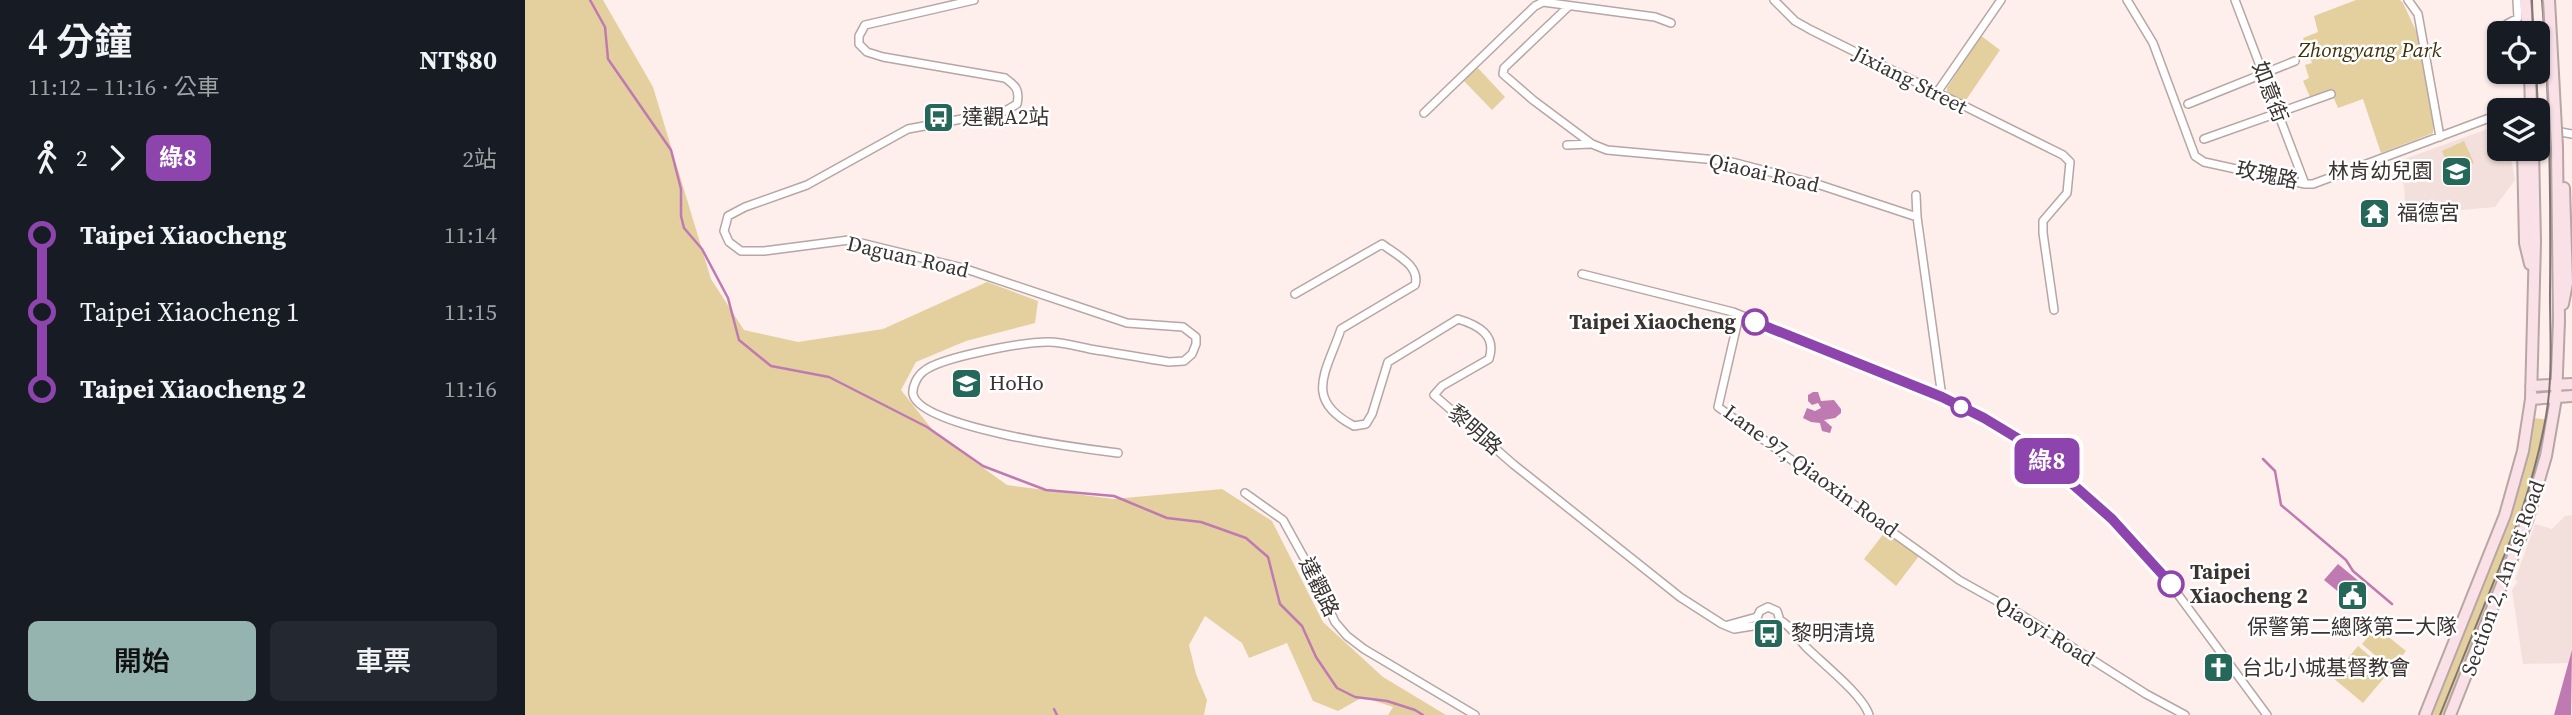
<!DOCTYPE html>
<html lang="zh-TW">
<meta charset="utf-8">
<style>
:root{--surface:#171b24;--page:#242831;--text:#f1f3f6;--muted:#9ea1a6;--accent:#95b4af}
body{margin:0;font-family:"Source Serif 4","Noto Sans TC",serif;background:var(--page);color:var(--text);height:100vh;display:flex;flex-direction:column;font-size:26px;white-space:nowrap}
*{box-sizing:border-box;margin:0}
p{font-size:23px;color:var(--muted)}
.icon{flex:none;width:38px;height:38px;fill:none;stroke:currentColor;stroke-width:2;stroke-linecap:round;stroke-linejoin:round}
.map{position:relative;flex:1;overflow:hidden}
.panel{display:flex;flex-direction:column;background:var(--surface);width:525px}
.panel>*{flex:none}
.badge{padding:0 14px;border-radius:10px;font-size:24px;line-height:46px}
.tools{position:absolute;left:1962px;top:21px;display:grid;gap:14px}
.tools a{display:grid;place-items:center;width:63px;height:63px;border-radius:10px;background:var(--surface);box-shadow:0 2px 5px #0004;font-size:35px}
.map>.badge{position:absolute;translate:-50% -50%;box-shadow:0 0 0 4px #fff}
.legs{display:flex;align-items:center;gap:10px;height:77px;padding:0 28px;font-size:23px}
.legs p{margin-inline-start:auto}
.overview{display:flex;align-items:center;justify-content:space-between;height:119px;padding:0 28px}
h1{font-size:38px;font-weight:600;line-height:52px}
.cta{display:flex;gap:14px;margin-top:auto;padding:14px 28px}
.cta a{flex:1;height:80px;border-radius:10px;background:var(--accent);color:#111;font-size:28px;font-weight:600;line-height:80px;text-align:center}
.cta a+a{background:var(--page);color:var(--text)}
ul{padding:0 28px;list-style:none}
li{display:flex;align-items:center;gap:24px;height:77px;font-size:26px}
li i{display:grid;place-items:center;width:10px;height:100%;margin:0 9px;background:currentColor}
li i::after{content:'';width:18px;height:18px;margin:-9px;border:5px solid;border-radius:50%;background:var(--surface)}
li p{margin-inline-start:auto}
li:first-child i{background:linear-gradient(#0000 50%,currentColor 0)}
li:last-child i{background:linear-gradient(currentColor 50%,#0000 0)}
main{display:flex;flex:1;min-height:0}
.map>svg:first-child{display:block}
.built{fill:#f3dfdb}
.green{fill:#e4d09e}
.water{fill:#bf7ab2}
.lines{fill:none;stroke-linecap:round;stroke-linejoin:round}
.stream{stroke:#bf7ab2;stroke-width:2.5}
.street-casing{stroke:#b7a6a3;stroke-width:10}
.secondary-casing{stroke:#b7a6a3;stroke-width:14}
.street{stroke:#fff;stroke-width:7}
.secondary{stroke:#f9e1e7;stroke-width:10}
.tram{stroke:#7f7573;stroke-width:2}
.secondary-bridge-casing{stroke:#b7a6a3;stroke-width:14;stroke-linecap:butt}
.secondary-bridge{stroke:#f9e1e7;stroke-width:10}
.line-1-casing{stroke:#fff;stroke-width:16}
.line-1{stroke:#8e44ad;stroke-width:10}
.stop-1-dot{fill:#fff;stroke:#8e44ad;stroke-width:3.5}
.labels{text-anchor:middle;stroke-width:5;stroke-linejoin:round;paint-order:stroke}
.park-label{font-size:21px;font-style:italic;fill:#3e3009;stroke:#fff}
.street-label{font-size:21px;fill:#3a3332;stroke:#fff}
.poi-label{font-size:21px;fill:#3a3332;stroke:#fff;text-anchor:start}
.stop-label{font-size:21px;font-weight:bold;fill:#3a3332;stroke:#fff;text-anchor:end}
</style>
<main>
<section class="panel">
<div class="overview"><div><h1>4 分鐘</h1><p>11:12 – 11:16 · 公車</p></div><b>NT$80</b></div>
<div class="legs"><svg class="icon" aria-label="walk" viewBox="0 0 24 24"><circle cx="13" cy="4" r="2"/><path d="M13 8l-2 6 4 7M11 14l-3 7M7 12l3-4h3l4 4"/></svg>2<svg class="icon" aria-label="forward" viewBox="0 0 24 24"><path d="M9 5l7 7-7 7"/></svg><b class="badge" style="background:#8e44ad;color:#fff">綠8</b><p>2站</p></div>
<ul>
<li><i style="color:#8e44ad"></i><b>Taipei Xiaocheng</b><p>11:14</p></li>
<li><i style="color:#8e44ad"></i><span>Taipei Xiaocheng 1</span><p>11:15</p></li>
<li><i style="color:#8e44ad"></i><b>Taipei Xiaocheng 2</b><p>11:16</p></li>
</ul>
<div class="cta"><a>開始</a><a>車票</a></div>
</section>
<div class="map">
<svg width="2047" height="715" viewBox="0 0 2047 715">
<rect width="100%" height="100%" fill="#feefec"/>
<path class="built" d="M1974,125V149H1984L1990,180L1970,207L1881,215L1879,187L1871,162Z
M2047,515V652L2044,663L1998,664L1987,590L1993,581L1990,580L2010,524L2027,529L2040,516Z"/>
<path class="green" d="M0,0H78L128,87L186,279L219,330L273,342L358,329L462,282L513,301L510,323L441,341L391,362L376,390L410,433L482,485L589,499L697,489L747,521L798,622L858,677L921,715H863L868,707L838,697L813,711L788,701L762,643L724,658L717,643L680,616L664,645L671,674L682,700L679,715H0Z
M1831,0H1875L1878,3L1892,33L1908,123V133L1856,153L1838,99L1813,108L1805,89L1785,97L1778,81L1784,78L1780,65L1787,63L1778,38L1793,32L1789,16Z
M1455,35L1475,50L1439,103L1422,92V88Z
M952,67L980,97L967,110L938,80Z
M1939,141L1949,163L1926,173L1917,151Z
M2009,418L2024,420C2003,523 1959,618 1920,715H1905L2002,451Z
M1360,532L1394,556L1371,586L1339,559Z
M1851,627L1881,651L1866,669L1837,644Z
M1833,646L1864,672L1838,703L1807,677Z"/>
<path class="water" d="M1288,392H1293L1296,401L1309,400L1316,409V413L1310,418L1299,420L1307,427L1305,433L1297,431L1295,423L1286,422L1278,418L1282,408L1290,411L1296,408L1293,403L1287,405L1283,401V395Z
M1813,564L1841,587L1827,603L1799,580Z
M2047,650L2046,715H2029Z"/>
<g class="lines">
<path class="stream" d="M65,0L80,27L83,59L146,150L156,189V216L159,228L177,249L203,298L214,340L246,366L304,377L402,427L458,466L521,490L589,496L642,518L676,522L721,538L743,557L755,604L777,626L791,657L812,688L830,697L862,701L890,710L898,715
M1738,459L1750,471L1756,505L1821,560L1828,571L1867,604
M529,709L532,715"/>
<defs>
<path id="street" d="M449,0L340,25L334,36V44L342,52L358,57L480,78C491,86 495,90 492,104L480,111L383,129L282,185L220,207L203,216L199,231L204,242L216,251H239L324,240L438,268L602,323L658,327L671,337V344L667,354L659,361L644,362C618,358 591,353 565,349C551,346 537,342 523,342C499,342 416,357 399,371C392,376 387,387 388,394C394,428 560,449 593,453
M1249,0L1270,21L1286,30L1538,155L1545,162L1542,193L1518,221V233L1529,310
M1602,0L1628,43L1670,156L1679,162L1780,184H1788L1967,117H1974
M1710,0L1780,184
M1883,0L1893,14L1915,137
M1044,6L979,68L978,74L1008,100L1067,144L1082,150L1203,161L1295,185L1392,217
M1982,24L1993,18L1992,0
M1411,94L1476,0
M1663,104L1770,61
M899,113L1010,6L1018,2L1130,17L1146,23
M2012,122L2036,132L2047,134
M1679,139L1806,94
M1042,145L1066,144
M1391,195L1392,217L1417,397
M1057,274L1208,312L1417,397L1459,418L1501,444L1586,519L1621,555L1646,585L1742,715
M770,294L857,244C870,254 896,266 890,285L816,329C801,373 778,399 829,426L841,424L847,414L863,362L933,319C953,325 972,335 964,359L917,386L909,395L988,464L1155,597L1197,624L1209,629L1234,625L1244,630L1254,623V617L1252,611L1243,607L1235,611L1232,617L1234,625
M1214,316L1193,407L1434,580L1495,614L1621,694L1660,715
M720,493L758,520L789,576L810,622L822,636L839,649L950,715
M1255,620C1267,627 1272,637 1281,647C1297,663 1338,695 1344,715
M1203,625L1232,617"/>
<path id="secondary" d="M2000,0L2003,33
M2005,72L2006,110
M1998,149L2000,243L2005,264
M2038,304L2042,283L2039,188
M2006,386L2047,384
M2006,399L2047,396
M1900,715L1980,515L1998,451L2006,399L2010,242L2008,149
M1925,715L2002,521L2021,456L2031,398L2034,321L2032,147"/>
</defs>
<use href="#street" class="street-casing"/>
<use href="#secondary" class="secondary-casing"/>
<use href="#street" class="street"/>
<use href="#secondary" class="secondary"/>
<path class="tram" d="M2007,0L2008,33
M2011,72L2013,107
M1915,715L1994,519C2005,486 2015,451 2021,416C2028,377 2025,334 2025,294C2026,196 2025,98 2017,0"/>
<defs>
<path id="secondary-bridge" d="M2024,0L2032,147"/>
</defs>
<use href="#secondary-bridge" class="secondary-bridge-casing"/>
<use href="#secondary-bridge" class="secondary-bridge"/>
</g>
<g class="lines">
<defs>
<path id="line-1" d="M1230,322L1417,397L1459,418L1502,444L1587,519L1646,584"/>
</defs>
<use href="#line-1" class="line-1-casing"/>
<use href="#line-1" class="line-1"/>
</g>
<defs>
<symbol id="bus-square" viewBox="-11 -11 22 22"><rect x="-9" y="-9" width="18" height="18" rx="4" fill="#256859" stroke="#fff"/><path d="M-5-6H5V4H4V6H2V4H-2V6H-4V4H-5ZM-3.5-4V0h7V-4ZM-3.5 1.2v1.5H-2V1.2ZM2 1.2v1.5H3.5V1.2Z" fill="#fff"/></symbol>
<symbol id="school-square" viewBox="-11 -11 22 22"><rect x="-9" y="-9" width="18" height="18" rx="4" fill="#256859" stroke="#fff"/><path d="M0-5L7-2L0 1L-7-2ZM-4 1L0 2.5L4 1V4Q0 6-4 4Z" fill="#fff"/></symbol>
<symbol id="temple-square" viewBox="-11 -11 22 22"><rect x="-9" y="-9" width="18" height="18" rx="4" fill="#256859" stroke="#fff"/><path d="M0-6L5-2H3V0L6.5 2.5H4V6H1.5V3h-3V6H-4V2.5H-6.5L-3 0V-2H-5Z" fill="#fff"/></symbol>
<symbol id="civic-square" viewBox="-11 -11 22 22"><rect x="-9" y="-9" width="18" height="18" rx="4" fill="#256859" stroke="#fff"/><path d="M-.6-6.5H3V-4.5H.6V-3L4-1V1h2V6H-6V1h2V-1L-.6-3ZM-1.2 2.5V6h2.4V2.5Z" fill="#fff"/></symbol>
<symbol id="church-square" viewBox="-11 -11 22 22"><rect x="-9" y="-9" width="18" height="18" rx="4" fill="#256859" stroke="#fff"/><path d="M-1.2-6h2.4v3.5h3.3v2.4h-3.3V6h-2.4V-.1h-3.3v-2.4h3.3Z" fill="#fff"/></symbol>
</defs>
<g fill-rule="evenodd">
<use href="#bus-square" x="396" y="100" width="35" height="35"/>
<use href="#school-square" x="1914" y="154" width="35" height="35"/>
<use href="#temple-square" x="1832" y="196" width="35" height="35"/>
<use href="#school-square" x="424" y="366" width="35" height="35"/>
<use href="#civic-square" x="1810" y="578" width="35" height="35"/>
<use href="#bus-square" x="1226" y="616" width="35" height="35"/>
<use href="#church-square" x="1676" y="650" width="35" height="35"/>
</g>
<g class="stop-1-dot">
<circle cx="1230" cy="322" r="12"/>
<circle cx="1436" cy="407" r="9"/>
<circle cx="1646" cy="584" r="12"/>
</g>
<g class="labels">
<g class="park-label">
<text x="1845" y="57">Zhongyang Park</text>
</g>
<g class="street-label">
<text transform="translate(1385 80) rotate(27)" y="7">Jixiang Street</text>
<text transform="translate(1745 92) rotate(69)" y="7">如意街</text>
<text transform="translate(1239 173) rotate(13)" y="7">Qiaoai Road</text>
<text transform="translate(1742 175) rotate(12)" y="7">玫瑰路</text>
<text transform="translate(383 257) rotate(13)" y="7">Daguan Road</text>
<text transform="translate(950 430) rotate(41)" y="7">黎明路</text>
<text transform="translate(1286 471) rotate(36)" y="7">Lane 97, Qiaoxin Road</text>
<text transform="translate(1978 578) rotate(-70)" y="7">Section 2, An 1st Road</text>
<text transform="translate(794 587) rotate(64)" y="7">達觀路</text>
<text transform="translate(1520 631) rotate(32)" y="7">Qiaoyi Road</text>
</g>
<g class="poi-label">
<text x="437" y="124">達觀A2站</text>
<text x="1908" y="178" text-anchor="end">林肯幼兒園</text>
<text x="1872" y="220">福德宮</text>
<text x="464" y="390">HoHo</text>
<text x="1827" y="634" text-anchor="middle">保警第二總隊第二大隊</text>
<text x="1266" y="640">黎明清境</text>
<text x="1717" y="675">台北小城基督教會</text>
</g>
<g class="stop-label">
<text x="1211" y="329">Taipei Xiaocheng</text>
<text x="1665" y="579" text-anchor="start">Taipei<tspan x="1665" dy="24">Xiaocheng 2</tspan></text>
</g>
</g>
</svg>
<div class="tools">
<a><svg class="icon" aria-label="locate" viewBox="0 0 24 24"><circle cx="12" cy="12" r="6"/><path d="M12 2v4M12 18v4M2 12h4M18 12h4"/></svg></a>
<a><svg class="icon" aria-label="layers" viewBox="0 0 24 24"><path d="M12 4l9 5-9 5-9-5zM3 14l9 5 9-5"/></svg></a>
</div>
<b class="badge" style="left:1522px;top:461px;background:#8e44ad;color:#fff">綠8</b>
</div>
</main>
